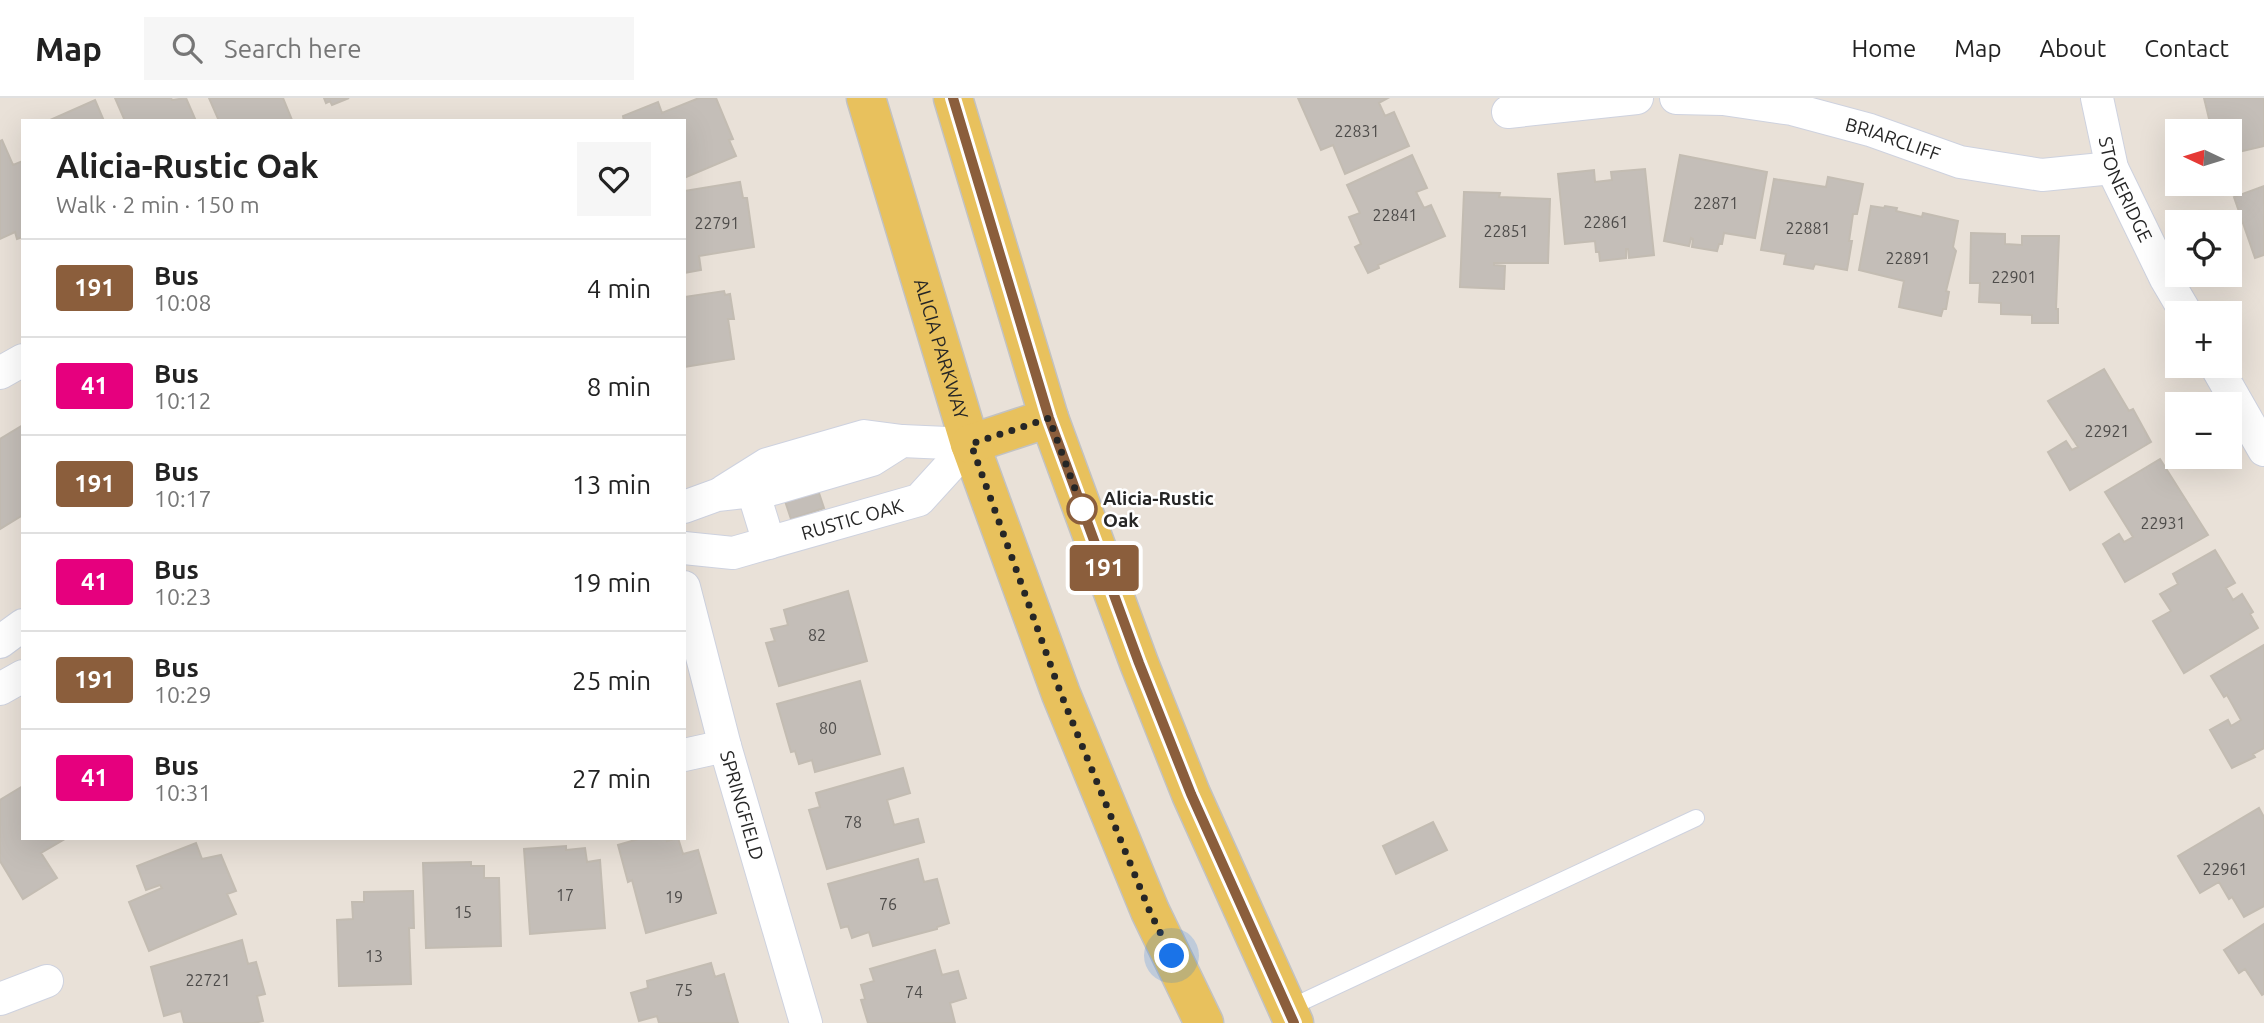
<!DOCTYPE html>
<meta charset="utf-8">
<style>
:root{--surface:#fff;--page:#f6f6f6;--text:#222;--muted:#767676;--line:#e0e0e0}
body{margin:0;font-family:Ubuntu,sans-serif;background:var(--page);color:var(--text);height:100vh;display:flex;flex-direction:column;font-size:26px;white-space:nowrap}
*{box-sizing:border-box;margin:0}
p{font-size:23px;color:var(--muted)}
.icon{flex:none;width:38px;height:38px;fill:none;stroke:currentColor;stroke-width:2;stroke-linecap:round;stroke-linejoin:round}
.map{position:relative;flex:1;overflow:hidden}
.details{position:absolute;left:21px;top:21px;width:665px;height:721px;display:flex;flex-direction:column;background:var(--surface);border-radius:0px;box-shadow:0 7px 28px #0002}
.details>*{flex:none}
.badge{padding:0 14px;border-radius:5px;font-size:24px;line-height:46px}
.needle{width:46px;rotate:274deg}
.tools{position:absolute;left:2165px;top:21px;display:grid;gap:14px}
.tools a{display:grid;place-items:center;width:77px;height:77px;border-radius:0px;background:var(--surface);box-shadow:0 7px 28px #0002;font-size:35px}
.you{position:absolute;width:35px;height:35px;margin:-18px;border:5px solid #fff;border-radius:50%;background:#1a73e8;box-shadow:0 0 0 10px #1a73e833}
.map>.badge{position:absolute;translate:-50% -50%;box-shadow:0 0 0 4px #fff}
.round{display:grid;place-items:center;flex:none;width:74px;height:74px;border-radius:0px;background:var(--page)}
.summary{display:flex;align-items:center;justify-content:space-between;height:119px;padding:0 35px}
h1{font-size:33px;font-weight:600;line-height:52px}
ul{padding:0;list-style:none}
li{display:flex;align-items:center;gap:21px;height:98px;padding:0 35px;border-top:2px solid var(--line)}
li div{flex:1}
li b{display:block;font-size:26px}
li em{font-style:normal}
li .badge{min-width:77px;font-weight:700;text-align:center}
header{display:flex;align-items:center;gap:42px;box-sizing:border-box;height:98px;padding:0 35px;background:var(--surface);border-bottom:2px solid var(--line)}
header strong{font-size:33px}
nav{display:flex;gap:38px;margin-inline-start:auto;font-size:24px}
.search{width:490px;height:63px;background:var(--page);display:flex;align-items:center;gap:18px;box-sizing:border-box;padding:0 24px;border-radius:0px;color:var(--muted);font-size:26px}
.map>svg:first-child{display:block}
.building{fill:#c4beb8;stroke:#c3bcb2;stroke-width:2}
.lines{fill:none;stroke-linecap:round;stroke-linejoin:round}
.service-casing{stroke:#ced2df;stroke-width:18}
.minor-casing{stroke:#ced2df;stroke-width:34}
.primary-casing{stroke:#c2c2c2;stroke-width:41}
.service{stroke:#fff;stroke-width:16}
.minor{stroke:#fff;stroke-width:32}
.primary{stroke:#e8c15d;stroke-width:38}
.line-casing{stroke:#fff;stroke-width:16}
.line{stroke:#8b5e3c;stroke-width:10}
.walk{stroke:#262626;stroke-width:7;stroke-dasharray:0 12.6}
.stop-dot{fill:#fff;stroke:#8b5e3c;stroke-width:3.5}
.labels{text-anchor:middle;stroke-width:5;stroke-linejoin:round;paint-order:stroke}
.number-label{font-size:16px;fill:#4e4c4a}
.street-label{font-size:19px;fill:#262626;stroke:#fff}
.stop-label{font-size:19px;font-weight:bold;fill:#262626;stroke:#fff;text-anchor:start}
</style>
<header>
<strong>Map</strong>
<div class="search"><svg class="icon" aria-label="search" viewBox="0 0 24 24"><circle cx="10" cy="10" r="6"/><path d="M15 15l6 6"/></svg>Search here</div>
<nav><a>Home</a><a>Map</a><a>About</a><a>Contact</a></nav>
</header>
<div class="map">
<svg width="2264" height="925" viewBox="0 0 2264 925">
<rect width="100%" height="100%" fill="#e9e1d8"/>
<path class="building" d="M115,0H171L172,2L186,0L196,23H125Z
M209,0H283L292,22L219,23Z
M324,0H349L332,7L330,3L326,5Z
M699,0H716L733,41L729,42L736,58L684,80V23H624L623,18L658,4L662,15Z
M1298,0H1388L1379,5L1385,18L1394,14L1409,48L1345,76L1333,47L1321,52Z
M2204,0H2264V48L2230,56V33H2212Z
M95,2L104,23H48Z
M2,42L13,67L23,63V139L17,141L15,134L0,141V43Z
M1412,57L1427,90L1416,94L1424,110L1431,107L1445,138L1378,167L1379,170L1368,175L1355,149L1361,146L1349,119L1360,115L1347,87Z
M1680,57L1767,74L1755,140L1724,135L1722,146H1719L1717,153L1692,149L1693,141L1691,140L1689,148L1664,143Z
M1645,71L1654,157L1629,160L1628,151H1626V160L1600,163L1599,154H1596L1595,143L1565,146L1558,76L1594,72L1595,84L1612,82L1611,74Z
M1828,79L1863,86L1857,116H1853L1849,143H1852L1847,172L1815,166L1813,171L1784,166L1786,156L1761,152L1774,81L1826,89Z
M740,84L743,100H747L754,149L699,158L701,172L684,175V93Z
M2264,88V157L2255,160L2234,99Z
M1464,94L1500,95L1499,99L1550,101L1548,165H1494V167L1505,168L1504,191L1460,189Z
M1871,108L1884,110L1885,108L1897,110L1896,113L1922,119L1923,115L1958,123L1953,149L1956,153L1946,193L1949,194L1946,211H1943L1941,218L1899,209L1904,183L1859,172Z
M1971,135L2005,136V146L2022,147V138H2059L2056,211H2058V225H2032V217L2001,216V205L1979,204L1980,185H1970Z
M724,193L725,197L730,196L734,221H728L734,261L684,269V199Z
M2104,271L2129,313L2133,311L2151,344L2070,392L2048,354L2066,343L2072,352L2078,349L2048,303Z
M23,327V417L0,431V341Z
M2160,361L2208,437L2125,484L2103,446L2119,436L2124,444L2133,439L2105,394Z
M818,392L824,410L791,421L785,403Z
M2215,452L2235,485L2226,490L2233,502L2242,496L2253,514L2250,516L2258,530L2184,575L2153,523L2171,513L2160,496L2178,486L2173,476Z
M848,493L867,563L779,588L766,545L775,543L771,531L788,527L784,512Z
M2264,547V650L2253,656L2255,659L2232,670L2210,632L2228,622L2231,628L2241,622L2227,597L2224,599L2211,578Z
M860,583L880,656L815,674L812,662L799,666L795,653L791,654L777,606Z
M903,670L910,695L887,702L894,727L918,721L924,744L827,771L809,712L820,709L816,695Z
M23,688V740L63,742L41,755L57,780L23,801L0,763V702Z
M2259,710L2264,719V808L2244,819L2232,799L2229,801L2219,784L2200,795L2178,758Z
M1433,724L1447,752L1396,776L1383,748Z
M642,740H666L667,743L678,740L683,756L698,752L716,815L646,835L632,782L628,784L618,747Z
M196,745L202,761L221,757L236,793L227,796L236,816L149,853L129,804L162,790L160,787L146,792L137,768Z
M566,748V752L585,750L587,764L600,762L605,830L530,836L524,751Z
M918,761L924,784L937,781L949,825L937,829V831L873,848L869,834L852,840L848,828L841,830L828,786Z
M471,764V768H484V780H499L501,848L426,850L423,765Z
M413,793L414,830H409L411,886L339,888L337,822L353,821L352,804H364V794Z
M2264,826V896L2262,897L2245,871L2239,875L2224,852Z
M242,842L248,866L256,864L265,896L257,898L263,923L254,925H184L181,913L164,918L151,869Z
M935,852L942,877L958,873L966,900L950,905L955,925H868L861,902L865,901L861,887L874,883L870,871Z
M711,865L715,879L724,876L738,925H659L657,918L639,923L631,895L648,890L647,883Z"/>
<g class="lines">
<defs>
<path id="service" d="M1287,911L1696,720"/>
<g id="minor">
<path id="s1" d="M1676,0L1723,1L1792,11L1870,32L1960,64L2042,77L2112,70"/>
<path id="s2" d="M2097,0L2112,70L2166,181L2186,215"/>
<path d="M1508,14L1637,0"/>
<path d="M2216,268L2264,352"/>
<path d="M0,275L23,262"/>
<path d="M724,393L767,366L864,338L902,343"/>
<path d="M753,393L769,445"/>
<path d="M684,409L717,397L773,391L872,362L902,343L970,346"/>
<path id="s3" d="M684,450L733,455L919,402L970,346"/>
<path id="s4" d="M684,489L725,648L806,925"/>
<path d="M0,544L23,527"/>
<path d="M0,591L23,578"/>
<path d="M684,657L725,648"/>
<path d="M0,901L47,883"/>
</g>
<g id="primary">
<path id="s5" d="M866,0L970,346L1061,596L1150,813L1204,925"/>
<path d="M953,0L1049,320L1139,565L1191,696L1294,925"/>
<path d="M970,346L1049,320"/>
</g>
</defs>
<use href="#service" class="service-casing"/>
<use href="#minor" class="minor-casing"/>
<use href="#primary" class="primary-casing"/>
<use href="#service" class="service"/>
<use href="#minor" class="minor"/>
<use href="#primary" class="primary"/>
</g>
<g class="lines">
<defs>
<path id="line" d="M953,0L1049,320L1139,565L1191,696L1294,925"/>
</defs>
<use href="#line" class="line-casing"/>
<use href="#line" class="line"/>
<path class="walk" d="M1082,411L1085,418L1049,320L971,346L1061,596L1150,814L1172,858"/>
</g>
<circle class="stop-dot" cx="1082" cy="411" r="14"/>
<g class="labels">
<g class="number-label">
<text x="1357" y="39">22831</text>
<text x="1716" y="111">22871</text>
<text x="1395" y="123">22841</text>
<text x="1606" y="130">22861</text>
<text x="717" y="131">22791</text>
<text x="1808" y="136">22881</text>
<text x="1506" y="139">22851</text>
<text x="1908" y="166">22891</text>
<text x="2014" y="185">22901</text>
<text x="2107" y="339">22921</text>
<text x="2163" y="431">22931</text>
<text x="817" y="543">82</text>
<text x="828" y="636">80</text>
<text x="853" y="730">78</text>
<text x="2225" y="777">22961</text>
<text x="565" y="803">17</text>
<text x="674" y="805">19</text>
<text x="888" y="812">76</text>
<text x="463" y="820">15</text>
<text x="374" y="864">13</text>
<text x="208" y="888">22721</text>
<text x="684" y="898">75</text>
<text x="914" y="900">74</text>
</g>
<g class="street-label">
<text dy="7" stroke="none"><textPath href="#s1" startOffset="222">BRIARCLIFF</textPath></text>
<text dy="7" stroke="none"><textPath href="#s2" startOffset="96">STONERIDGE</textPath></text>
<text dy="7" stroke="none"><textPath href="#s5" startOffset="262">ALICIA PARKWAY</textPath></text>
<text dy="7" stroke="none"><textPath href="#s3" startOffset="173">RUSTIC OAK</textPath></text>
<text dy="7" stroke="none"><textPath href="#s4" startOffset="226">SPRINGFIELD</textPath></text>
</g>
<g class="stop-label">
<text x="1103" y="407">Alicia-Rustic<tspan x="1103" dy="22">Oak</tspan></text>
</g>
</g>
</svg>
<div class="tools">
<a><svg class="needle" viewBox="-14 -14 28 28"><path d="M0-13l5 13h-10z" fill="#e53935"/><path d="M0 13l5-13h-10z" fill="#767676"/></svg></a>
<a><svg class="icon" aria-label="locate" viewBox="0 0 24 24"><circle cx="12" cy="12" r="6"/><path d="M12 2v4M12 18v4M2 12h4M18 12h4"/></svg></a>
<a>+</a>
<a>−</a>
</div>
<div class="you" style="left:1172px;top:858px"></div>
<b class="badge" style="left:1104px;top:470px;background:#8b5e3c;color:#fff">191</b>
<section class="details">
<div class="summary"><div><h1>Alicia-Rustic Oak</h1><p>Walk · 2 min · 150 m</p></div><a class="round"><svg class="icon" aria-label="heart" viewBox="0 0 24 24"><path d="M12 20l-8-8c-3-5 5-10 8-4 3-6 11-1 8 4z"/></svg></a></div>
<ul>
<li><span class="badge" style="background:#8b5e3c;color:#fff">191</span><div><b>Bus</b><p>10:08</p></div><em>4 min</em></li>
<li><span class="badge" style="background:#e6007e;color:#fff">41</span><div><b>Bus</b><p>10:12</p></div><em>8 min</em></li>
<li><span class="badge" style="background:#8b5e3c;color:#fff">191</span><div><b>Bus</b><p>10:17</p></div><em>13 min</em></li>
<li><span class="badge" style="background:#e6007e;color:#fff">41</span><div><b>Bus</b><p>10:23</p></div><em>19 min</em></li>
<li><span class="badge" style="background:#8b5e3c;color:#fff">191</span><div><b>Bus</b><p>10:29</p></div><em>25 min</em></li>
<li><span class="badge" style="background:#e6007e;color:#fff">41</span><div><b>Bus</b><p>10:31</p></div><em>27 min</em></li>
</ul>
</section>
</div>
